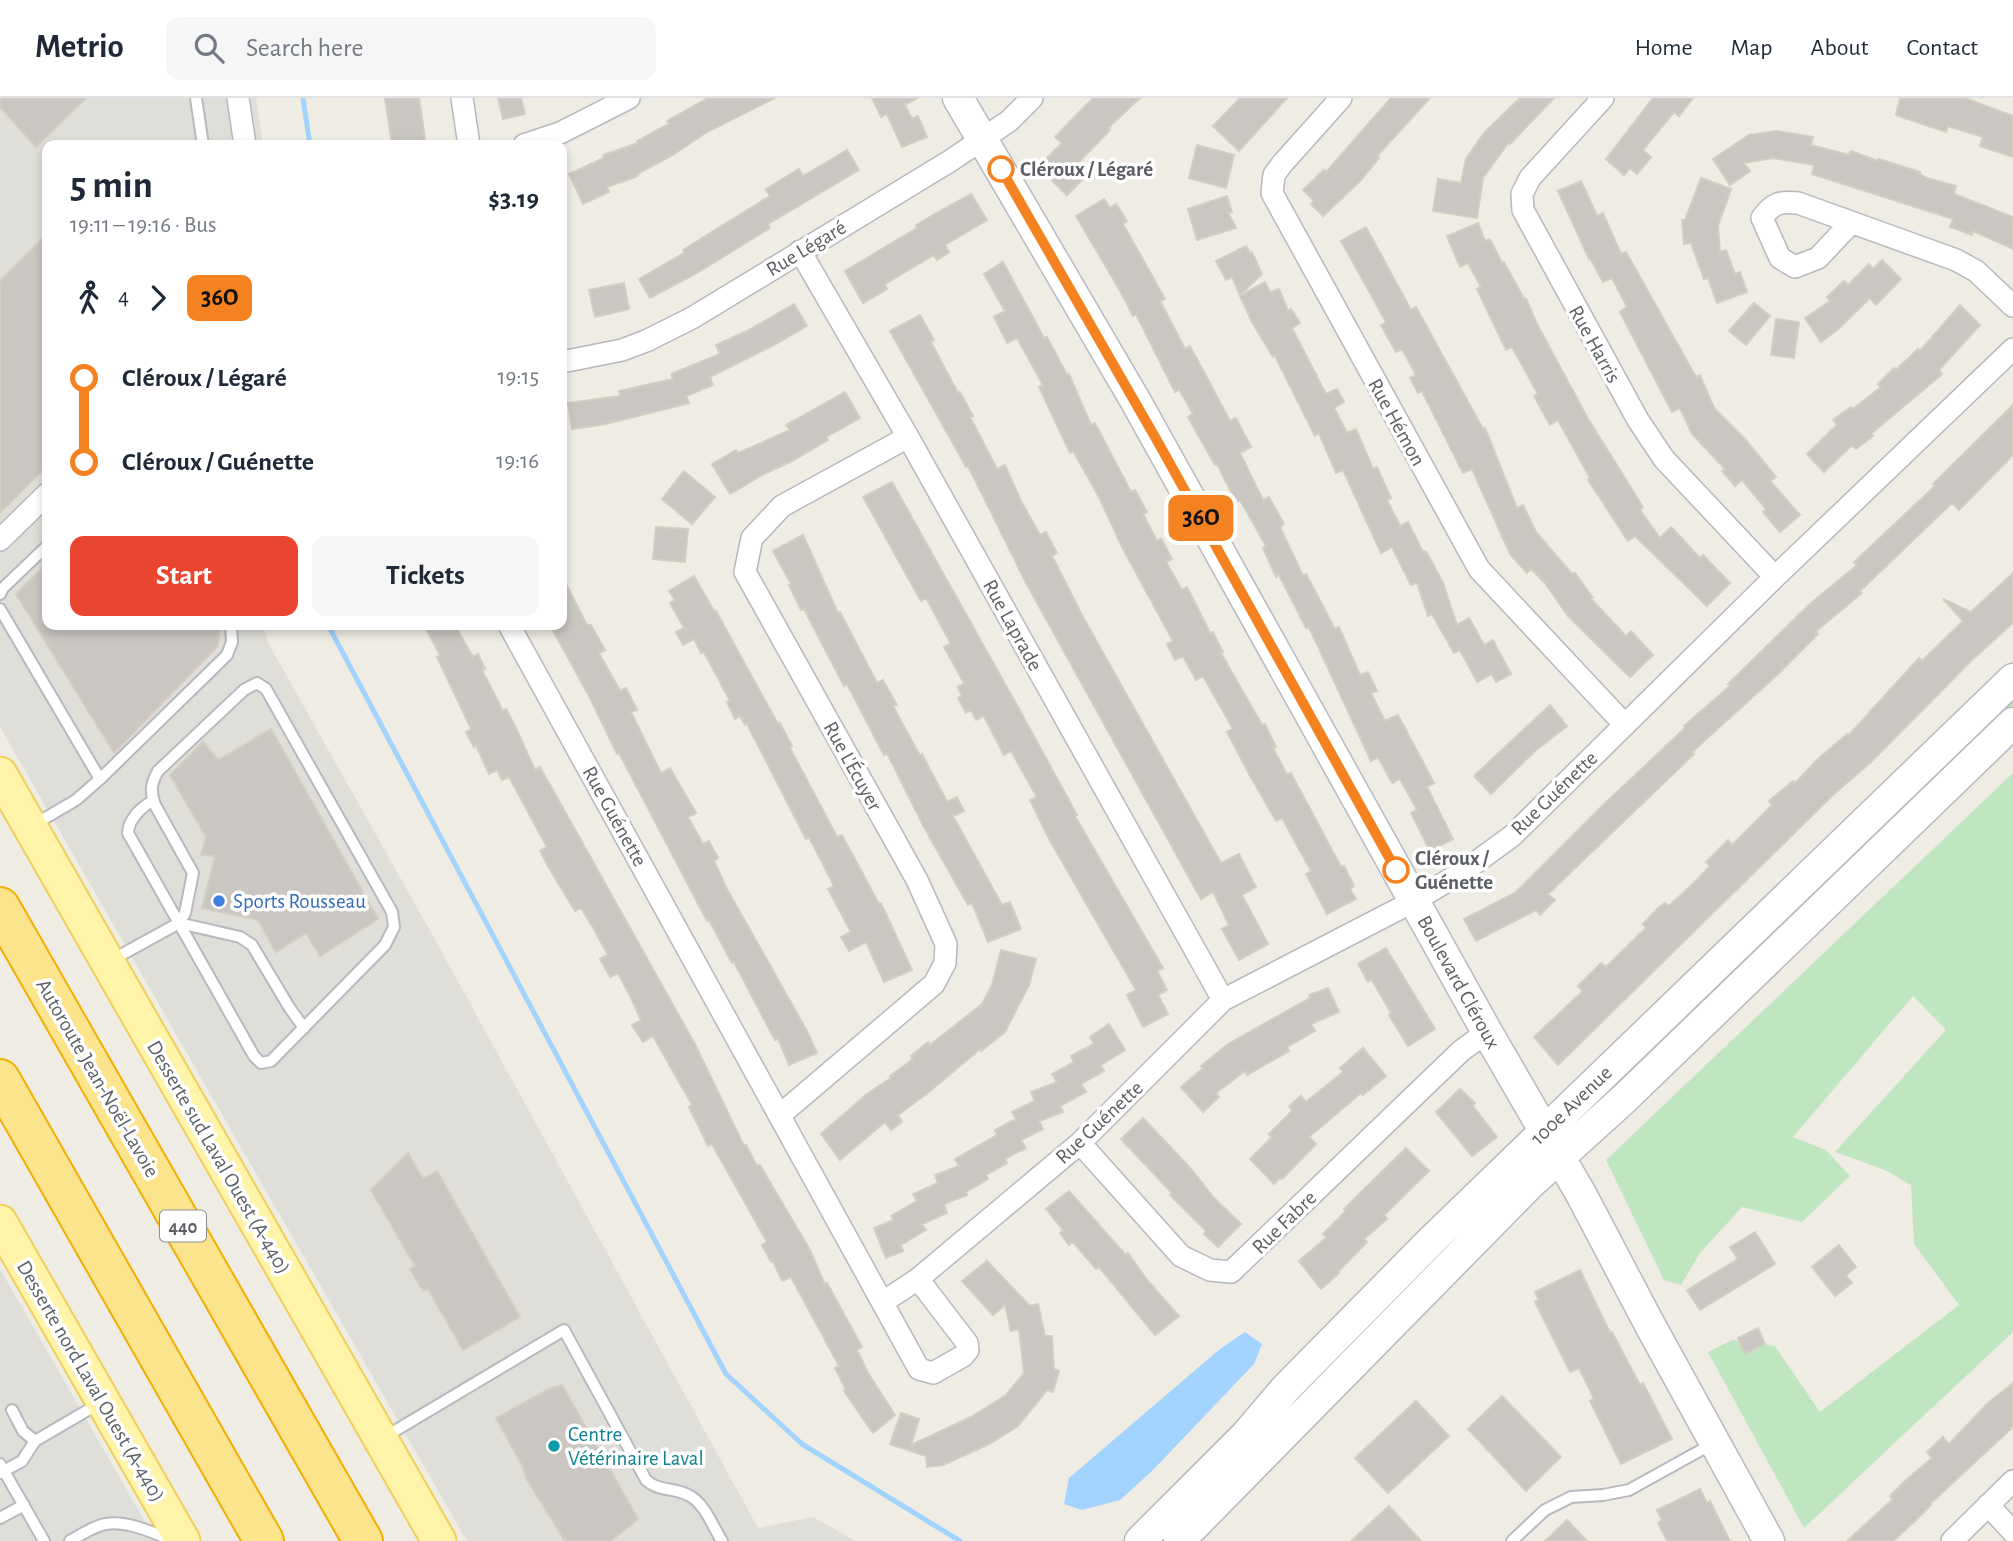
<!DOCTYPE html>
<meta charset="utf-8">
<style>
:root{--surface:#fff;--page:#f6f6f7;--text:#1f2937;--muted:#747a83;--line:#e0e1e3;--accent:#e9452f}
body{margin:0;font-family:"Alegreya Sans",sans-serif;background:var(--page);color:var(--text);height:100vh;display:flex;flex-direction:column;font-size:26px;white-space:nowrap}
*{box-sizing:border-box;margin:0}
p{font-size:23px;color:var(--muted)}
.icon{flex:none;width:38px;height:38px;fill:none;stroke:currentColor;stroke-width:2;stroke-linecap:round;stroke-linejoin:round}
.map{position:relative;flex:1;overflow:hidden}
.panel{position:absolute;left:42px;top:42px;width:525px;height:490px;display:flex;flex-direction:column;background:var(--surface);border-radius:14px;box-shadow:0 4px 10px #0003}
.panel>*{flex:none}
.badge{padding:0 14px;border-radius:10px;font-size:24px;line-height:46px}
.map>.badge{position:absolute;translate:-50% -50%;box-shadow:0 0 0 4px #fff}
.legs{display:flex;align-items:center;gap:10px;height:77px;padding:0 28px;font-size:23px}
.legs p{margin-inline-start:auto}
.overview{display:flex;align-items:center;justify-content:space-between;height:119px;padding:0 28px}
h1{font-size:38px;font-weight:700;line-height:52px}
.action{display:flex;gap:14px;margin-top:auto;padding:14px 28px}
.action a{flex:1;height:80px;border-radius:14px;background:var(--accent);color:#fff;font-size:28px;font-weight:700;line-height:80px;text-align:center}
.action a+a{background:var(--page);color:var(--text)}
ul{padding:0 28px;list-style:none}
li{display:flex;align-items:center;gap:24px;height:84px;font-size:26px}
li i{display:grid;place-items:center;width:10px;height:100%;margin:0 9px;background:currentColor}
li i::after{content:'';width:18px;height:18px;margin:-9px;border:5px solid;border-radius:50%;background:var(--surface)}
li p{margin-inline-start:auto}
li:first-child i{background:linear-gradient(#0000 50%,currentColor 0)}
li:last-child i{background:linear-gradient(currentColor 50%,#0000 0)}
header{display:flex;align-items:center;gap:42px;box-sizing:border-box;height:98px;padding:0 35px;background:var(--surface);border-bottom:2px solid var(--line)}
header strong{font-size:33px}
nav{display:flex;gap:38px;margin-inline-start:auto;font-size:24px}
.search{width:490px;height:63px;background:var(--page);display:flex;align-items:center;gap:18px;box-sizing:border-box;padding:0 24px;border-radius:14px;color:var(--muted);font-size:26px}
.map>svg:first-child{display:block}
.industrial{fill:#e0ded8}
.green{fill:#c0e6c1}
.water{fill:#a3d3ff}
.lines{fill:none;stroke-linecap:round;stroke-linejoin:round}
.stream{stroke:#a3d3ff;stroke-width:5}
.building{fill:#cac6c1;stroke:#d3cec2;stroke-width:2}
.lane-casing{stroke:#b6b9be;stroke-width:14}
.street-casing{stroke:#b6b9be;stroke-width:24}
.secondary-casing{stroke:#b7bac0;stroke-width:33}
.primary-casing{stroke:#f1cd5a;stroke-width:37}
.highway-casing{stroke:#f1af01;stroke-width:42}
.lane{stroke:#fff;stroke-width:10}
.street{stroke:#fff;stroke-width:21}
.secondary{stroke:#fff;stroke-width:30}
.primary{stroke:#fff4a8;stroke-width:33}
.highway{stroke:#fce48c;stroke-width:38}
.line-1-casing{stroke:#fff;stroke-width:16}
.line-1{stroke:#f58220;stroke-width:10}
.stop-1-dot{fill:#fff;stroke:#f58220;stroke-width:3.5}
.shop-dot{fill:#3f7fe0;stroke:#fff;stroke-width:2.5}
.culture-dot{fill:#0f9aa8;stroke:#fff;stroke-width:2.5}
.labels{text-anchor:middle;stroke-width:7;stroke-linejoin:round;paint-order:stroke}
.shield{fill:#fff;stroke:#8d8f92;stroke-width:2}
.shield-label{font-size:19px;font-weight:bold;fill:#5c5f64}
.stop-label{font-size:21px;font-weight:bold;fill:#5c5f64;stroke:#fff;text-anchor:start}
.street-label{font-size:21px;fill:#5c5f64;stroke:#fff}
.shop-label{font-size:21px;fill:#366cbe;stroke:#fff;text-anchor:start}
.culture-label{font-size:21px;fill:#0d838f;stroke:#fff;text-anchor:start}
</style>
<header>
<strong>Metrio</strong>
<div class="search"><svg class="icon" aria-label="search" viewBox="0 0 24 24"><circle cx="10" cy="10" r="6"/><path d="M15 15l6 6"/></svg>Search here</div>
<nav><a>Home</a><a>Map</a><a>About</a><a>Contact</a></nav>
</header>
<div class="map">
<svg width="2013" height="1443" viewBox="0 0 2013 1443">
<rect width="100%" height="100%" fill="#eeece3"/>
<path class="industrial" d="M0,0H256L263,47H47V527H264L267,543L433,838L758,1430L813,1419L856,1443H467L0,629Z
M0,1171L156,1443H0Z"/>
<path class="green" d="M2013,594V612L1668,941L1721,876Z
M2013,675V1234L1804,1430L1708,1254L1732,1242L1775,1248L1820,1314L1959,1207L1914,1146L1911,1087L1885,1072L1835,1054L1946,932L1913,898L1793,1039L1826,1052L1850,1078L1802,1124L1742,1109L1700,1155L1681,1187L1664,1182L1606,1062Z"/>
<path class="water" d="M1245,1234L1262,1246L1254,1266L1152,1373L1120,1402L1082,1412L1064,1406L1069,1380L1220,1251Z"/>
<g class="lines">
<path class="stream" d="M303,0L310,47
M328,527L726,1276L802,1346L960,1443"/>
</g>
<path class="building" d="M0,0H86L36,49L0,9Z
M385,0H419L426,47H392Z
M498,0H521L525,16L503,21Z
M708,0H775L707,34L673,57L637,76L638,78L607,89L609,94L583,106L569,76L604,60L603,57L638,45L637,43L669,26L667,23Z
M872,0H917L905,7L912,21L918,18L927,39L902,49L887,16L881,19Z
M1093,0H1140L1108,30L1110,32L1073,70L1084,80L1067,97L1038,69L1062,45L1055,39Z
M1240,0H1287L1239,53L1213,28Z
M1391,0H1430L1377,58L1379,60L1361,82L1323,118L1311,106L1314,103L1303,92L1324,72L1326,74Z
M1520,0H1554L1510,46L1509,44L1483,80L1477,120L1433,113L1438,81L1461,85L1466,61L1484,35Z
M1653,0H1693L1679,18L1674,14L1643,52L1651,59L1637,76L1630,70L1624,77L1606,61Z
M1900,0H1965L2013,18V59L1980,48L1983,39L1948,28L1946,34L1896,17Z
M1777,33L1813,39L1811,47L1849,57L1851,53L1878,63L1879,61L1920,74V76L1927,80L1956,88L1954,96L2013,119V151L1973,133L1972,137L1950,129L1953,121L1812,76L1814,67L1773,60L1744,65L1750,73L1730,87L1713,61L1749,37Z
M1197,47L1234,57L1226,90L1189,80Z
M847,52L859,72L768,126L770,130L697,175L650,200L639,181L684,155L683,152L770,98L766,91L799,71L803,78Z
M1701,80L1731,91L1718,128L1720,154L1726,152L1735,176L1740,174L1747,194L1717,205L1708,180L1704,181L1691,145L1684,146L1682,122H1685Z
M1581,83L1597,118L1603,115L1621,156L1626,154L1696,279L1700,277L1714,310L1745,341L1776,379L1770,383L1800,417L1780,434L1763,414L1766,411L1742,382L1735,388L1722,373L1725,371L1692,336L1680,310L1672,314L1620,214L1627,209L1612,180L1603,184L1590,160L1589,161L1558,93Z
M971,96L987,122L945,147L949,154L937,162L934,157L885,186L887,191L863,205L845,173L917,130L916,127L940,113Z
M1227,98L1232,114L1228,115L1236,130L1197,142L1188,111Z
M1104,101L1110,110L1116,106L1127,123L1123,126L1165,201L1160,203L1185,251L1190,248L1230,323L1236,320L1251,349L1240,355L1263,402L1269,399L1284,426L1280,429L1303,478L1306,476L1335,531L1339,529L1360,577L1368,574L1377,593L1371,595L1385,623L1398,617L1434,685L1427,689L1453,741L1430,753L1411,715L1417,712L1400,681L1392,685L1378,659L1371,663L1309,529L1306,530L1279,477L1276,479L1263,450L1266,448L1240,402L1236,404L1217,366L1215,367L1188,319L1193,316L1179,291L1175,294L1136,216L1133,218L1119,191L1076,118Z
M1478,125L1485,143L1490,141L1502,165L1504,164L1524,201L1526,200L1536,224L1587,319L1643,409L1640,412L1660,440L1671,429L1700,460L1703,457L1730,485L1707,508L1635,438L1628,443L1588,382L1590,380L1558,322L1550,327L1534,298L1538,296L1512,249L1506,252L1477,191L1481,189L1468,165L1460,169L1447,138Z
M1366,129L1411,212L1416,209L1483,331L1485,330L1517,410L1523,407L1536,434L1572,476L1575,475L1593,500L1591,501L1626,538L1631,533L1653,557L1630,579L1568,518L1545,485L1531,471L1527,475L1510,456L1472,371L1463,375L1422,293L1418,295L1410,280L1416,277L1402,251L1396,254L1381,227L1386,224L1341,143Z
M47,136V368L0,415V183Z
M1246,148L1250,155L1252,154L1262,176L1240,197L1232,179L1226,182L1216,163Z
M1882,162L1901,181L1876,207L1870,200L1836,233L1821,244L1805,220L1830,203L1827,199L1844,183L1848,187L1869,166L1873,171Z
M1003,164L1044,240L1047,239L1067,277L1069,276L1091,327L1095,325L1131,394L1135,392L1147,414L1143,416L1157,443L1161,440L1172,461L1166,464L1182,492L1187,489L1210,535L1213,534L1223,554L1221,555L1262,627L1265,626L1276,649L1273,650L1287,677L1291,675L1341,769L1344,768L1354,788L1350,791L1356,801L1327,816L1306,776L1311,773L1282,720L1276,723L1249,676L1227,634L1233,631L1203,578L1196,582L1183,558L1175,562L1167,546L1173,543L1122,449L1099,399L1073,353L1070,355L1039,289L1043,287L1017,240L1007,245L994,219L1005,213L984,176Z
M1265,184L1270,194L1279,191L1288,213L1291,211L1300,225L1292,230L1326,296L1337,291L1344,304L1334,310L1347,335L1356,331L1373,371L1377,369L1391,400L1387,402L1400,428L1408,424L1423,454L1426,453L1443,485L1457,527L1469,520L1484,547L1493,542L1511,576L1496,584L1492,576L1477,584L1460,552L1454,555L1432,516L1428,518L1417,485L1411,487L1392,449L1381,455L1343,372L1336,375L1319,335L1315,338L1275,258L1273,259L1252,224L1240,198Z
M624,185L629,211L595,219L589,192Z
M1754,205L1770,218L1746,247L1729,233Z
M794,206L807,228L774,247L710,279L713,287L686,298L689,305L606,326L572,331L568,305L620,298L619,293L673,281L671,276L720,256L716,247L747,233Z
M1960,207L1980,227L1939,272L1942,276L1872,335L1873,338L1856,351L1852,347L1824,374L1807,356L1837,327L1833,322L1851,309L1853,311L1881,289L1878,286L1894,270L1896,272L1918,251L1920,253Z
M920,217L934,242L931,244L958,295L960,294L973,318L970,319L997,371L1005,367L1021,403L1040,437L1046,434L1057,455L1052,458L1083,519L1221,765L1239,756L1256,789L1242,797L1268,846L1239,862L1222,831L1229,827L1213,794L1201,801L1026,485L968,368L966,369L890,233Z
M1776,221L1799,224L1794,260L1771,257Z
M845,294L860,320L826,339L828,342L790,364L764,376L730,396L712,366L736,352L738,355L790,332L786,327Z
M2013,307V357L1959,412L1952,405L1860,493L1862,495L1815,534L1818,536L1776,578L1692,654L1694,656L1548,796L1555,802L1540,817L1536,812L1476,843L1464,821L1515,795L1599,711L1685,630L1684,628L1730,588L1728,586L1810,506L1857,467L1854,464L1935,388L1933,386Z
M684,373L715,399L692,426L662,401Z
M892,384L1018,609L1077,717L1075,718L1163,870L1157,873L1167,892L1158,897L1168,916L1143,929L1127,897L1136,892L1049,741L1030,702L1037,699L1011,653L1004,657L984,618L976,622L971,612L966,615L958,600L962,598L958,589L964,585L944,549L951,546L926,500L921,503L863,399Z
M656,429L688,431L685,464L653,461Z
M803,437L838,515L840,514L877,585L883,582L897,607L893,608L920,658L922,656L947,704L957,699L964,713L953,718L1002,807L1010,804L1021,831L988,844L972,805L968,807L925,731L887,655L884,657L847,586L844,588L804,511L801,512L789,487L791,486L773,453Z
M47,465V527H220L218,548L114,655L16,496Z
M2013,475V525L1972,562L1871,664L1834,696L1558,967L1534,939L1583,893L1578,888L1601,865L1606,869L1646,830L1643,826L1658,810L1665,805L1669,808L1695,784L1710,768L1706,764L1728,742L1732,747L1772,707L1769,703L1793,683L1795,685L1819,660L1847,636L1848,638L1919,560L1922,563L1963,523L1943,501L1971,514Z
M562,478L587,527H591L605,552L599,555L620,593L626,590L637,612L631,614L661,675L670,670L696,715L688,719L703,746L709,743L718,760L714,763L727,791L807,933L817,955L789,967L778,940L775,942L734,864L732,865L709,822L707,823L619,655L617,656L590,600L550,527H562Z
M694,478L714,513H716L778,626L780,625L792,648L790,650L837,739L842,737L879,806L881,805L912,872L884,884L866,844L849,853L841,839L851,834L828,791L834,788L809,739L806,741L747,626L745,627L740,618L735,621L727,604L730,603L704,554L701,555L694,541L683,547L676,534L684,530L670,505L675,502L669,493Z
M424,527H455L473,559L478,556L485,571L482,572L503,613L506,611L515,628L535,672L540,669L696,948L744,1048L746,1047L757,1068L760,1067L810,1152L825,1187L827,1185L862,1249L857,1252L868,1275L895,1317L873,1335L844,1293L846,1292L835,1270L839,1268L791,1179L782,1183L773,1163L771,1164L762,1147L767,1144L712,1046L708,1048L689,1009L692,1007L653,938L643,944L632,927L641,922L631,900L618,875L610,879L600,861L608,857L594,831L581,810L575,813L549,770L540,753L547,749L509,679L502,682L497,672L489,676L476,647L474,649L466,634L471,631L437,559L440,557Z
M1550,607L1567,628L1534,654L1491,696L1474,678Z
M271,631L378,821L320,858L306,835L276,854L258,822L202,810L215,758L201,757L206,739L170,677L203,644L218,662Z
M1386,850L1435,931L1408,948L1389,917L1391,915L1372,882L1368,884L1358,866Z
M1001,852L1036,861L1029,887L1005,934L981,953L980,951L929,994L898,1017L902,1024L891,1032L885,1024L840,1062L821,1036L867,996L891,980L890,978L913,961L911,958L928,944L930,947L982,906L992,887Z
M1328,890L1339,914L1311,926L1315,933L1287,949L1289,953L1247,977L1245,973L1216,995L1219,999L1203,1014L1181,989L1203,970L1201,968L1228,946L1310,900L1309,897Z
M1109,926L1125,952L1101,967L1104,973L1081,986L1086,994L1060,1008L1063,1014L1039,1023L1043,1031L1021,1042L1026,1050L1005,1061L1007,1065L986,1077L988,1081L966,1094L967,1097L944,1106L947,1115L922,1126L926,1132L901,1147L903,1153L886,1160L874,1130L894,1122L891,1118L917,1103L913,1096L938,1085L935,1077L959,1068L955,1061L997,1037L995,1032L1016,1021L1012,1014L1035,1003L1031,994L1057,984L1052,976L1074,964L1071,958L1094,946L1090,939Z
M1363,950L1386,978L1363,997L1361,995L1309,1039L1316,1046L1282,1081L1280,1080L1274,1086L1250,1061L1272,1039L1269,1036L1292,1013L1289,1008L1301,998L1306,1004L1343,974L1340,970Z
M1460,991L1475,1005L1473,1008L1497,1039L1472,1058L1436,1014Z
M1143,1020L1191,1071L1214,1100L1241,1126L1218,1149L1204,1136L1206,1133L1170,1097L1172,1095L1121,1041Z
M1406,1050L1429,1073L1384,1117L1387,1121L1364,1141L1367,1144L1338,1174L1339,1175L1321,1191L1299,1163L1327,1139L1323,1136L1346,1113L1344,1111Z
M408,1055L423,1081L437,1073L520,1219L463,1252L428,1191L423,1193L410,1171L415,1168L371,1092Z
M1069,1093L1107,1136L1126,1157L1128,1155L1147,1182L1179,1218L1155,1237L1099,1169L1096,1171L1073,1144L1069,1147L1060,1135L1063,1132L1046,1111Z
M1755,1134L1775,1166L1700,1212L1687,1192L1738,1161L1730,1149Z
M1839,1147L1856,1169L1846,1177L1852,1185L1835,1198L1812,1169Z
M987,1163L1030,1208L1038,1206L1045,1238H1052L1054,1271L1059,1273L1053,1294L1047,1292L1018,1328L989,1346L943,1367L927,1369L926,1358L890,1346L901,1315L919,1321L911,1347L971,1319L1006,1297L1024,1275L1019,1231L1011,1233L1005,1207L993,1217L962,1183Z
M1580,1172L1610,1235L1612,1234L1640,1287L1643,1285L1672,1341L1621,1366L1590,1303L1594,1301L1579,1270L1570,1274L1535,1204L1539,1202L1535,1194Z
M1758,1230L1765,1246L1745,1256L1738,1240Z
M2013,1285V1329L1930,1406L1931,1407L1915,1423L1893,1443H1847L1893,1401L1890,1398L1906,1382L1932,1360L1927,1354L1943,1339L1949,1346L1988,1305Z
M562,1287L638,1421L611,1443H565L526,1380L523,1369L496,1320L551,1290Z
M1502,1298L1561,1359L1526,1393L1468,1331Z
M1416,1303L1449,1338L1388,1395L1355,1360Z
M1700,1391L1707,1405L1710,1403L1730,1443H1667L1658,1425L1662,1422L1657,1412Z
M1389,1408L1421,1443H1351Z
M1567,1422L1587,1443H1545Z"/>
<g class="lines">
<defs>
<path id="lane" d="M196,0L203,47
M0,496L3,490L47,448
M0,511L100,681L76,702L35,726
M100,681L227,557L232,544L231,527
M153,703C142,708 128,722 128,735L254,958L261,965L271,963L385,847L394,829L392,814L266,591L257,585L244,592L158,673C151,685 150,694 155,707L193,775L185,815L179,825L240,839L252,847L289,909L304,930
M110,863L179,825
M12,1312L23,1333L35,1343
M383,1340L564,1232L646,1382C659,1394 673,1389 688,1397C704,1404 713,1429 722,1443
M0,1366L44,1443
M0,1375L22,1363L35,1343L100,1305
M0,1420L24,1407
M70,1443C81,1437 93,1428 106,1426C127,1422 153,1435 172,1442
M1512,1443L1545,1412L1571,1399L1603,1397L1629,1392L1712,1346"/>
<path id="street" d="M238,0L245,47
M462,0L469,47
M1341,0L1282,66L1274,77L1272,95L1479,471L1625,627
M1603,0L1530,80L1522,96L1523,112L1638,322L1664,361L1775,479
M524,47L560,35L629,0
M1851,125L1818,160L1795,169L1780,160L1762,120C1773,105 1780,103 1798,105L1956,162L1976,173L2013,208
M800,153L908,339L1223,902
M562,264L622,252L646,243L692,220L950,63L1009,23L1032,0
M0,442L47,396
M509,527L919,1271L933,1275L963,1258L968,1252L967,1245L918,1181
M780,1017L934,886L945,865L946,846L917,782L745,474L752,440L782,408L908,339
M1080,1045L1181,1158L1210,1172L1231,1174L1461,953L1487,934
M883,1204L918,1181L1080,1045L1223,902L1414,803L1464,773L1512,738L1775,479L2013,251
M1988,1407L2013,1434
M1952,1443L2013,1383"/>
<path id="secondary" d="M958,0L1135,302L1487,934L1581,1096L1651,1229L1769,1443
M1140,1443L1245,1338L1286,1290L1431,1143L2013,581
M1179,1443L1531,1085L1625,1000L2013,625"/>
<path id="primary" d="M0,676L439,1443
M0,1124L183,1443"/>
<path id="highway" d="M0,809L363,1443
M0,981L264,1443"/>
</defs>
<use href="#lane" class="lane-casing"/>
<use href="#street" class="street-casing"/>
<use href="#secondary" class="secondary-casing"/>
<use href="#primary" class="primary-casing"/>
<use href="#highway" class="highway-casing"/>
<use href="#lane" class="lane"/>
<use href="#street" class="street"/>
<use href="#secondary" class="secondary"/>
<use href="#primary" class="primary"/>
<use href="#highway" class="highway"/>
</g>
<g class="lines">
<defs>
<path id="line-1" d="M1001,71L1159,346L1396,772"/>
</defs>
<use href="#line-1" class="line-1-casing"/>
<use href="#line-1" class="line-1"/>
</g>
<g class="stop-1-dot">
<circle cx="1001" cy="71" r="12"/>
<circle cx="1396" cy="772" r="12"/>
</g>
<circle class="shop-dot" cx="219" cy="803" r="7"/>
<circle class="culture-dot" cx="554" cy="1348" r="7"/>
<g class="labels">
<rect class="shield" x="160" y="1112.5" width="46" height="31" rx="5"/>
<g class="shield-label">
<text x="183" y="1135">440</text>
</g>
<g class="stop-label">
<text x="1020" y="78">Cléroux / Légaré</text>
<text x="1415" y="767">Cléroux /<tspan x="1415" dy="24">Guénette</tspan></text>
</g>
<g class="street-label">
<text transform="translate(806 150) rotate(-31)" y="7">Rue Légaré</text>
<text transform="translate(1595 246) rotate(61)" y="7">Rue Harris</text>
<text transform="translate(1397 324) rotate(61)" y="7">Rue Hémon</text>
<text transform="translate(1013 527) rotate(61)" y="7">Rue Laprade</text>
<text transform="translate(853 668) rotate(61)" y="7">Rue L'Écuyer</text>
<text transform="translate(1554 695) rotate(-44)" y="7">Rue Guénette</text>
<text transform="translate(615 718) rotate(61)" y="7">Rue Guénette</text>
<text transform="translate(1459 884) rotate(61)" y="7">Boulevard Cléroux</text>
<text transform="translate(98 980) rotate(60)" y="7">Autoroute Jean-Noël-Lavoie</text>
<text transform="translate(1571 1007) rotate(-44)" y="7">100e Avenue</text>
<text transform="translate(1099 1024) rotate(-43)" y="7">Rue Guénette</text>
<text transform="translate(219 1059) rotate(60)" y="7">Desserte sud Laval Ouest (A-440)</text>
<text transform="translate(1284 1124) rotate(-44)" y="7">Rue Fabre</text>
<text transform="translate(91 1283) rotate(60)" y="7">Desserte nord Laval Ouest (A-440)</text>
</g>
<g class="shop-label">
<text x="233" y="810">Sports Rousseau</text>
</g>
<g class="culture-label">
<text x="568" y="1343">Centre<tspan x="568" dy="24">Vétérinaire Laval</tspan></text>
</g>
</g>
</svg>
<b class="badge" style="left:1201px;top:420px;background:#f58220;color:#111">36O</b>
<section class="panel">
<div class="overview"><div><h1>5 min</h1><p>19:11 – 19:16 · Bus</p></div><b>$3.19</b></div>
<div class="legs"><svg class="icon" aria-label="walk" viewBox="0 0 24 24"><circle cx="13" cy="4" r="2"/><path d="M13 8l-2 6 4 7M11 14l-3 7M7 12l3-4h3l4 4"/></svg>4<svg class="icon" aria-label="forward" viewBox="0 0 24 24"><path d="M9 5l7 7-7 7"/></svg><b class="badge" style="background:#f58220;color:#111">36O</b></div>
<ul>
<li><i style="color:#f58220"></i><b>Cléroux / Légaré</b><p>19:15</p></li>
<li><i style="color:#f58220"></i><b>Cléroux / Guénette</b><p>19:16</p></li>
</ul>
<div class="action"><a>Start</a><a>Tickets</a></div>
</section>
</div>
